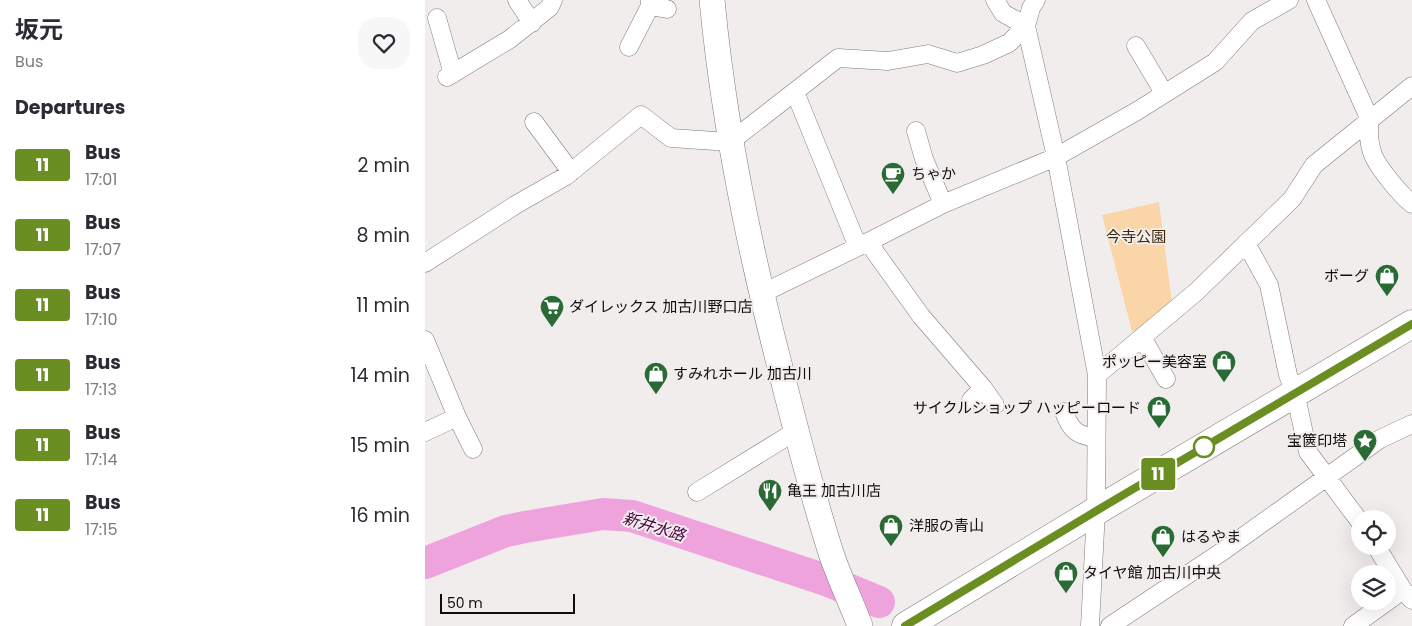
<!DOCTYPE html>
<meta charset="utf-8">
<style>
:root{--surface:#fff;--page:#f7f7f7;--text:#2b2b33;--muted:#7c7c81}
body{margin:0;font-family:Poppins,"Noto Sans JP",sans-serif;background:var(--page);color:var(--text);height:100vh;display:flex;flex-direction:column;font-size:19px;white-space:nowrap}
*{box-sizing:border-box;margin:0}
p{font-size:16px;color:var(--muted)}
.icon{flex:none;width:28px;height:28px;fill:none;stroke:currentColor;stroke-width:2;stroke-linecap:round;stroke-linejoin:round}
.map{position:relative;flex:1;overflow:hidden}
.drawer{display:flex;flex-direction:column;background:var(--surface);width:425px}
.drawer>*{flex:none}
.badge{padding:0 10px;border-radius:4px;font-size:18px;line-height:32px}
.fabs{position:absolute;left:926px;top:510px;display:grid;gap:10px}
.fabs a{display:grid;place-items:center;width:45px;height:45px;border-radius:50%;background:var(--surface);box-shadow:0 5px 20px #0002;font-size:25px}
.scale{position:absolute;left:15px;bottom:12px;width:135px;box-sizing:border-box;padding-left:5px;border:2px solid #0f0e0d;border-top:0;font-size:14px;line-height:18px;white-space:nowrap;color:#0f0e0d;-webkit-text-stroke:4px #f2eded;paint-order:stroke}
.map>.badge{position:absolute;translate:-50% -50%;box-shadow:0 0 0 2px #fff}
h2{padding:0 15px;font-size:19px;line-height:45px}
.round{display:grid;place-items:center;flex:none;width:52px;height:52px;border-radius:20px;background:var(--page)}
.headline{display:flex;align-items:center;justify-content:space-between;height:85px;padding:0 15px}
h1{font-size:24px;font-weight:700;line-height:38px}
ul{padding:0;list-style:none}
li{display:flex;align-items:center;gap:15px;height:70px;padding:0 15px}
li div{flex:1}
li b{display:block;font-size:19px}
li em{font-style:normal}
li .badge{min-width:55px;font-weight:700;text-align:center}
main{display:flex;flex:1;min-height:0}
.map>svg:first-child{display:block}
.green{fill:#f9d5a8}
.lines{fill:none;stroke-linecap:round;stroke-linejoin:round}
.river{stroke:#eea3dd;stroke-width:32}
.street-casing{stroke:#7f7a7a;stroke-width:19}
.secondary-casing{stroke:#7f7a7a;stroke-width:26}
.highway-casing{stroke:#7f7a7a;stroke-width:29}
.street{stroke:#fff;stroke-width:18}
.secondary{stroke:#fff;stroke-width:25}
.highway{stroke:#fff;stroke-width:28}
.line-casing{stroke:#fff;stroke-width:11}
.line{stroke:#6b8e23;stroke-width:8}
.stop-dot{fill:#fff;stroke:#6b8e23;stroke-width:2.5}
.labels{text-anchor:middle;stroke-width:4;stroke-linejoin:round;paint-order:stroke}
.poi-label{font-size:15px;fill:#0f0e0d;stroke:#f2eded;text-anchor:start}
.park-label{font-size:15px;fill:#402a07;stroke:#f2eded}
.water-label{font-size:16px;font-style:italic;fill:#490640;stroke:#f2eded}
</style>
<main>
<section class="drawer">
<div class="headline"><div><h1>坂元</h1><p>Bus</p></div><a class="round"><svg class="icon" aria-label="heart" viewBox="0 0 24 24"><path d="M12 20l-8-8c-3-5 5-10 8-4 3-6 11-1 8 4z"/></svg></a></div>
<h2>Departures</h2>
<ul>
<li><span class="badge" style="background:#6b8e23;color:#fff">11</span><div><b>Bus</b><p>17:01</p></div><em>2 min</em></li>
<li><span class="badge" style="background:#6b8e23;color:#fff">11</span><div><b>Bus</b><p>17:07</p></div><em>8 min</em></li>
<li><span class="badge" style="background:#6b8e23;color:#fff">11</span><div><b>Bus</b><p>17:10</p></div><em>11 min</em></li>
<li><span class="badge" style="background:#6b8e23;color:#fff">11</span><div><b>Bus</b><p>17:13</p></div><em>14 min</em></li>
<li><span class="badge" style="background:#6b8e23;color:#fff">11</span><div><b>Bus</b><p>17:14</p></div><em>15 min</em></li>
<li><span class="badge" style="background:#6b8e23;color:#fff">11</span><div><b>Bus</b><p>17:15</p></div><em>16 min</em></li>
</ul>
</section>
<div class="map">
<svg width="987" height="626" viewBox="0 0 987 626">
<rect width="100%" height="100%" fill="#f2eded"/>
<path class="green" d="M734,202L747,303L709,339L677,215Z"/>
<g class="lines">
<path class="river" d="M0,563L81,531L100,527L178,514L207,516L401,580L454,602"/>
<defs>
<path id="street" d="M92,0L107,23
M611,0L606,8L601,26L631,157L672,375L671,511L665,626
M891,0L945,120C943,131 944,144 948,155C954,169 975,194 987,204
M225,6L242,9
M12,18L28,74
M711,46L739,93
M204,47L225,6V0
M22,77L85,39L125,7L128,0
M370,92L433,247
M109,122L146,172
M491,131L499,159L518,204
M445,241L450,252L496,316L558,388L570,405
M821,243L844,285L863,375L870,392L883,452L935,522
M0,263L92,204L141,176L216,115L246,138L305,142L413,58L463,61L503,54L532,63L558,55L584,43L601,26L578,13L570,0
M336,294L445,241L518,204L631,157L712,111L790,62L827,21L864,0
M717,337L741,379
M0,340L32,417L48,449
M672,375L771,292L867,199L889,165L987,86
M546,400L558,388
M639,412C646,431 652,435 671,438
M0,432L32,417
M272,492L371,431
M951,546L978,590L987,600
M685,626L798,551L955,439L987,424
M928,626L978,590"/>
<path id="secondary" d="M287,0C299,126 324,248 356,371C371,431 387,493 406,553C414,577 426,602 435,626"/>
<path id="highway" d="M481,626L671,511L987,324"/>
</defs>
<use href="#street" class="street-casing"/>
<use href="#secondary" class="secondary-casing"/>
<use href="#highway" class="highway-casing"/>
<use href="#street" class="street"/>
<use href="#secondary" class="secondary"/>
<use href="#highway" class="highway"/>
</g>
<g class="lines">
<defs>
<path id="line" d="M480,626L671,511L987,324"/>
</defs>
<use href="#line" class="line-casing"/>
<use href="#line" class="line"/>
</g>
<defs>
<symbol id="cafe-pin" viewBox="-11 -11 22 30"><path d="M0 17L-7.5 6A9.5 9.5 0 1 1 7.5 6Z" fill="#2a6b35" stroke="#f2eded"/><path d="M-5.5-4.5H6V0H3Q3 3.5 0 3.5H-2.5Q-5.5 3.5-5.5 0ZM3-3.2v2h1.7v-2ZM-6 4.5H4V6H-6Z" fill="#fff"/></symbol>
<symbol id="shop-pin" viewBox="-11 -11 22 30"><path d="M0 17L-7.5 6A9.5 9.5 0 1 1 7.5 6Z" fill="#2a6b35" stroke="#f2eded"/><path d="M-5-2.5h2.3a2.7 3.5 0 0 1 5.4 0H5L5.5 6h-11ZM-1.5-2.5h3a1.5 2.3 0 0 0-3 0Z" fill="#fff"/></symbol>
<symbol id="supermarket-pin" viewBox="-11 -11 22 30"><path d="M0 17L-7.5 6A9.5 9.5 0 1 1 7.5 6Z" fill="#2a6b35" stroke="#f2eded"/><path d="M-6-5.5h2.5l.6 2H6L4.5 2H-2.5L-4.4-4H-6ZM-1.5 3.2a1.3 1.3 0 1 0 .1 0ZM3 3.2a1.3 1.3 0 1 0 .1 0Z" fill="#fff"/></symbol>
<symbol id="sight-pin" viewBox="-11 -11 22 30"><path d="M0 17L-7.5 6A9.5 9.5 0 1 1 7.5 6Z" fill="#2a6b35" stroke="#f2eded"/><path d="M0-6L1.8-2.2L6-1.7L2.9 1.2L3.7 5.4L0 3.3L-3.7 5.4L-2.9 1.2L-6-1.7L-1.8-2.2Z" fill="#fff"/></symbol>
<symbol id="restaurant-pin" viewBox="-11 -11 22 30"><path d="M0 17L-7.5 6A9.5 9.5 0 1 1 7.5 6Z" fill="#2a6b35" stroke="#f2eded"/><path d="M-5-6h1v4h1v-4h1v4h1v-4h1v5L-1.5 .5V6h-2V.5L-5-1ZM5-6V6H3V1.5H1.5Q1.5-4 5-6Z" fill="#fff"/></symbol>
</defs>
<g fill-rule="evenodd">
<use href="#cafe-pin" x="454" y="160" width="28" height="38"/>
<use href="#shop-pin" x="948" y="262" width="28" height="38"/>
<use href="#supermarket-pin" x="113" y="293" width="28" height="38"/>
<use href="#shop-pin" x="785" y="348" width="28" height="38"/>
<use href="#shop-pin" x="217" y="360" width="28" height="38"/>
<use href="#shop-pin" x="720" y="394" width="28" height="38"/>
<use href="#sight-pin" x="926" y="427" width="28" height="38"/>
<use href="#restaurant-pin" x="331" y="477" width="28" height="38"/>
<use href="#shop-pin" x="452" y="512" width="28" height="38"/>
<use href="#shop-pin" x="724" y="523" width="28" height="38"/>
<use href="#shop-pin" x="627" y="559" width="28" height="38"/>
</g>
<circle class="stop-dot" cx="779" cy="447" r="10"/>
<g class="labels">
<g class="poi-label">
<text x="486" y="179">ちゃか</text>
<text x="944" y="281" text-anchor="end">ボーグ</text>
<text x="144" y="312">ダイレックス 加古川野口店</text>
<text x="782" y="367" text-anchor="end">ポッピー美容室</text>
<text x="248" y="379">すみれホール 加古川</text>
<text x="716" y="413" text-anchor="end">サイクルショップ ハッピーロード</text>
<text x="922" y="446" text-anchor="end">宝篋印塔</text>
<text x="362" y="496">亀王 加古川店</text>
<text x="484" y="531">洋服の青山</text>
<text x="756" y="542">はるやま</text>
<text x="658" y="578">タイヤ館 加古川中央</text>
</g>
<g class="park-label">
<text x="711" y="242">今寺公園</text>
</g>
<g class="water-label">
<text transform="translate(229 526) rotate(17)" y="6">新井水路</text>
</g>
</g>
</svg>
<div class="fabs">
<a><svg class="icon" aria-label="locate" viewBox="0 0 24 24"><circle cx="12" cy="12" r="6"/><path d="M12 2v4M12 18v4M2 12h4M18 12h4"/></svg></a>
<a><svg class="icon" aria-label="layers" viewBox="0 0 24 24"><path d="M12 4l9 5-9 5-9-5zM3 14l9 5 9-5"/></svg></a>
</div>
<div class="scale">50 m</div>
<b class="badge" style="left:733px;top:474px;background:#6b8e23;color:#fff">11</b>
</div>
</main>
